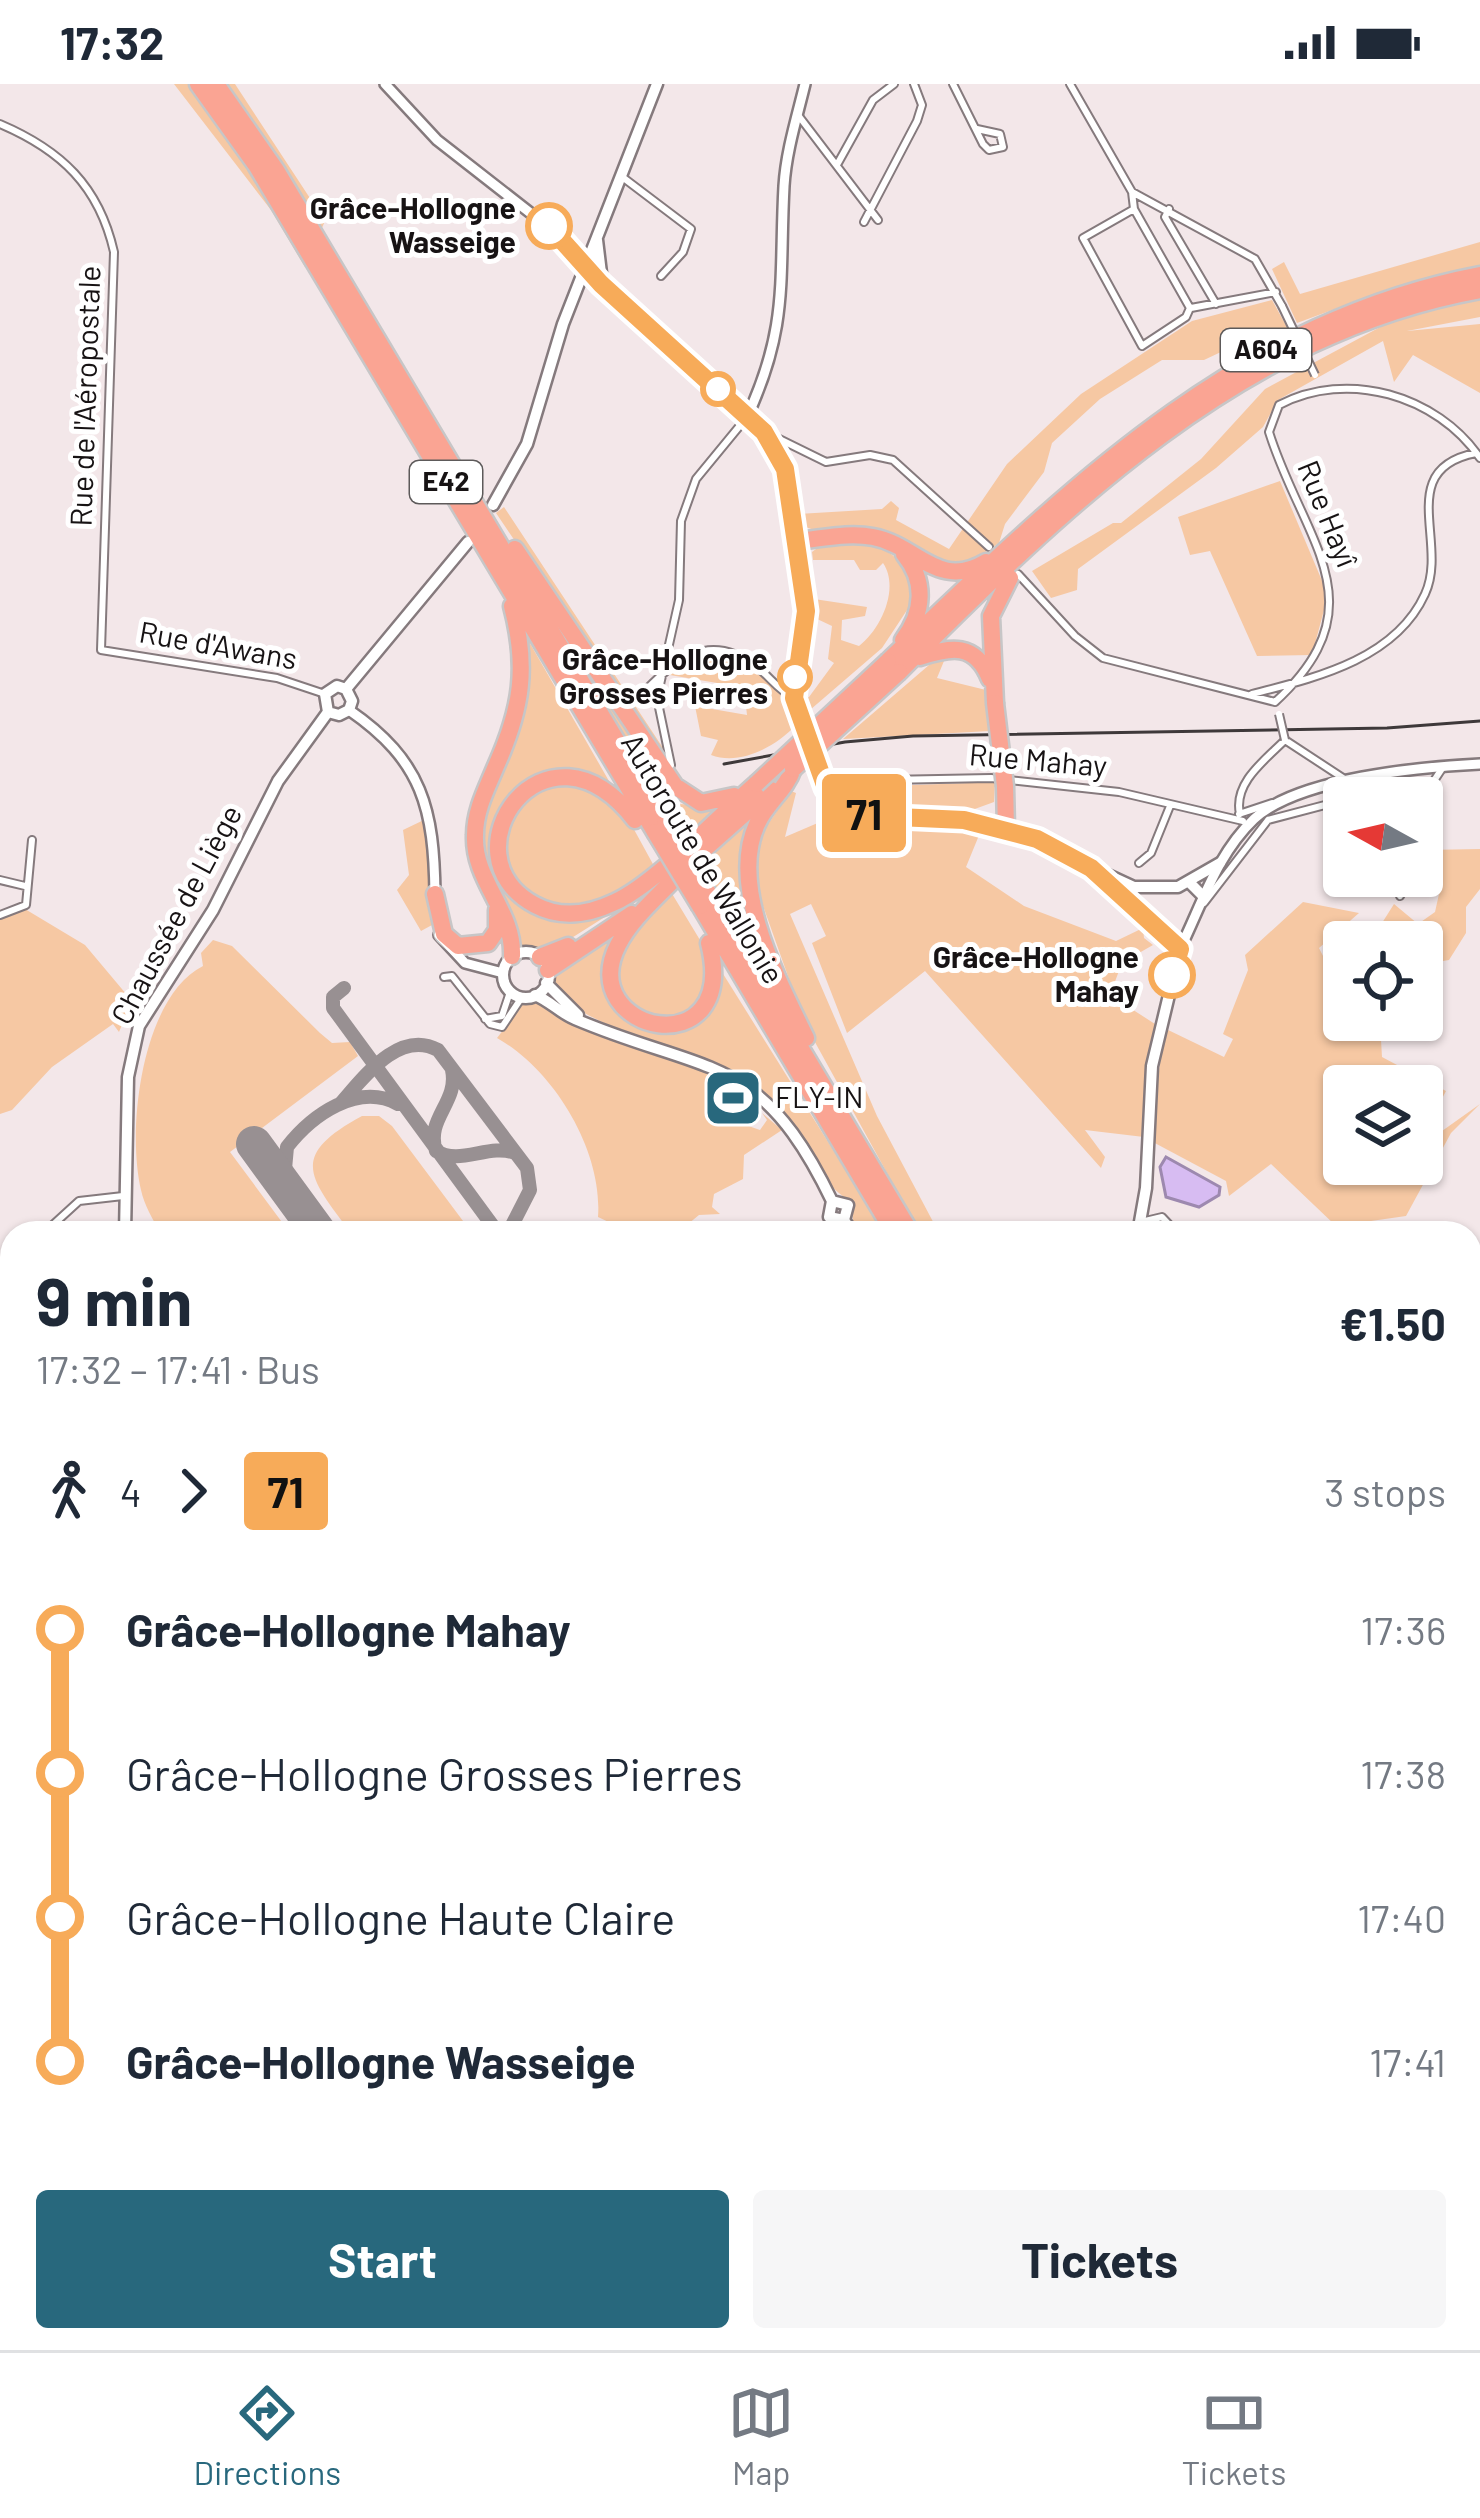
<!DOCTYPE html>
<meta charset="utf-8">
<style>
:root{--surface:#fff;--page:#f6f6f7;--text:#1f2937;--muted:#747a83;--line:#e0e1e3;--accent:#28687d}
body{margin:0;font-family:Barlow,sans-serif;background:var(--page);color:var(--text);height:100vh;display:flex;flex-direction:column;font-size:45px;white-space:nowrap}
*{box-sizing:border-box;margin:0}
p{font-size:39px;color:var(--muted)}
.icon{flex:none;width:66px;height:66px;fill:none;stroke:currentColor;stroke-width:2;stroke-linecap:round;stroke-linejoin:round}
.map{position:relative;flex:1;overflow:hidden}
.sheet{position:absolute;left:0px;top:1137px;width:1482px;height:1131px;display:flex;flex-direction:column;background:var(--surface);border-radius:36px 36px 0 0;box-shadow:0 3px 9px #0004}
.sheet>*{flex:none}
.badge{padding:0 24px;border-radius:9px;font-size:42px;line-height:78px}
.needle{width:78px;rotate:278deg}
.tools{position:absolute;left:1323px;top:693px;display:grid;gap:24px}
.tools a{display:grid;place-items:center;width:120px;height:120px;border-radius:12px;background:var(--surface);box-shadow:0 3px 9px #0004;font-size:60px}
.map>.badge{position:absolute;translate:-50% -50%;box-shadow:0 0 0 6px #fff}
.legs{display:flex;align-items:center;gap:18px;height:132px;padding:0 36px;font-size:39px}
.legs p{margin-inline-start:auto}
.headline{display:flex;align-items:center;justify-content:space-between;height:204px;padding:0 36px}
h1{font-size:66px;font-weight:700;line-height:90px}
.action{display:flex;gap:24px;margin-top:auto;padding:24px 36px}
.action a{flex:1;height:138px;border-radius:12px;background:var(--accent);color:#fff;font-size:48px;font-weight:700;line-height:138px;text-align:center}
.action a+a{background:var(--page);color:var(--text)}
ul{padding:0 36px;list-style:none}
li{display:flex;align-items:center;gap:42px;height:144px;font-size:45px}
li i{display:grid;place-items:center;width:18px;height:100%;margin:0 15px;background:currentColor}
li i::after{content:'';width:30px;height:30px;margin:-15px;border:9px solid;border-radius:50%;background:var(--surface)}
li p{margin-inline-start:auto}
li:first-child i{background:linear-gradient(#0000 50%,currentColor 0)}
li:last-child i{background:linear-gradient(currentColor 50%,#0000 0)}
.status{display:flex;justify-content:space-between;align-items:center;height:84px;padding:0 60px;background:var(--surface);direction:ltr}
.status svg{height:33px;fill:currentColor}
.tabs{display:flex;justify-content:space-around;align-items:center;height:168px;border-top:3px solid var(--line);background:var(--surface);font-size:33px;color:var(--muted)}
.tabs a{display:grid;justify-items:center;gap:6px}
.tabs .current{color:var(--accent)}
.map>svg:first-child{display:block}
.green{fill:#f6c8a3}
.water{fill:#d7bcf2;stroke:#9d89af;stroke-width:3}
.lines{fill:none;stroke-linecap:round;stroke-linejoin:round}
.taxiway{stroke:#989092;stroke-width:14}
.runway{stroke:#989092;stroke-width:36}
.minor-casing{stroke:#857a7d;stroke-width:10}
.tertiary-casing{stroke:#857a7d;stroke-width:14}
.secondary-casing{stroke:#857a7d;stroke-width:15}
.motorway-casing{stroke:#c7c6c7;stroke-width:21}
.minor{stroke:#fff;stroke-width:6}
.tertiary{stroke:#fff;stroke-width:9}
.secondary{stroke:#fff;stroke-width:10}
.motorway{stroke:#faa493;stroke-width:16}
.rail{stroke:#3e393a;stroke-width:3}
.minor-bridge-casing{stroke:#857a7d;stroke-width:10;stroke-linecap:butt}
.motorway-bridge-casing{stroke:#c7c6c7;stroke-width:21;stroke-linecap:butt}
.minor-bridge{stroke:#fff;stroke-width:6}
.motorway-bridge{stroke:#faa493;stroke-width:16}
.line-1-casing{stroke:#fff;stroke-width:27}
.line-1{stroke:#f7ab59;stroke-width:18}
.stop-1-dot{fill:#fff;stroke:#f7ab59;stroke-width:6}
.labels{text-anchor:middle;stroke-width:10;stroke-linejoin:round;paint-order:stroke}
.shield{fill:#fff;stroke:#5d5a5a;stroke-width:3}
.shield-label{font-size:27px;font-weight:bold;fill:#171314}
.stop-label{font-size:30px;font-weight:bold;fill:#171314;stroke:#fff;text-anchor:end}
.street-label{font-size:30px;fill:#171314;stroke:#fff}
.poi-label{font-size:30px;fill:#171314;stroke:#fff;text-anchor:start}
</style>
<div class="status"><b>17:32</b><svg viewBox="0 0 49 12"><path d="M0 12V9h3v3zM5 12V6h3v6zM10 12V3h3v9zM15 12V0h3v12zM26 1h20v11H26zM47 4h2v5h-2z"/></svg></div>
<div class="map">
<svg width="1480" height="2266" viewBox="0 0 1480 2266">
<rect width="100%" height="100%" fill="#f3e7e9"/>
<path class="green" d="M174,0H235L325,137L305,183L271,126Z
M1480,158V182L1389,205L1297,239L1272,185L1284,178L1300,210Z
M1480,213V233L1407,247L1480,240V309L1413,271L1394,298L1383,257L1278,316L1263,343L1216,384L1078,485L1077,506L1051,514L1032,487L1113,439H1121L1201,375L1265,305L1397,234Z
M1272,216L1288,245L1257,251L1204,276H1162L1100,315L1052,359L1044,388L1005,440L999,459L969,479L946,481L883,447L824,449L802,442L798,430L882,425L891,417L899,424L896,436L949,465L1007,380L1081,310L1192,237Z
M1280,397L1328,511L1312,571L1257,572L1210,467L1190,471L1178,433Z
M504,423L665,667V680L496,429Z
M867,459C900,470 908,482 913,517L882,564L803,632L799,617L809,613L834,579L828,575L832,542L815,534L814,515L867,523L865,532L842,536L841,556L859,562C881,545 900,504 883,479L876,486H860L854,476H813L812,468L820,462Z
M550,531L671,712L680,720L719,723L685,753Z
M520,542L613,704L573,688L549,690L495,753L530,823L627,819L551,867L516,866L476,755L515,643Z
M709,565C749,575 783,599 795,642C775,663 740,682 711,671L718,656L701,652L695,622L747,631L745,613L723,600L664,590L686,571Z
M936,575L944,577L937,594L986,606L990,647L843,655Z
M995,698L994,718L961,730L870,729L849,709L863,703Z
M585,700L625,729L654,782C634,799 609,820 581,823C510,833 479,742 539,705C550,698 571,700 585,700Z
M791,707L796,709L785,753L820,738L833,726L881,737L982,744L966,783L1024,822L1116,857L1143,844L1144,854L1153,861L1139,869L1126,868L1110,911L1155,940L1144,1053L1085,1046L1105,1073L1101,1084L925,887L847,949L812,859L826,852L811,820L790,830L877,1032L939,1149H920L805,940L757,805L759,753Z
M755,733L740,772L744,800L796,943L702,781Z
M428,734L432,841L421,847L397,806L409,791L403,746Z
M1480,765V805L1466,823V849L1449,876L1437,878L1422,897V858H1370L1394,820L1418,840L1435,828L1441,801L1423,787L1426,766Z
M671,808L703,861L708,908L681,934L637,930L616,899L627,854Z
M1303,818L1359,829L1319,864L1323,872L1344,873V936H1391L1381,956L1382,973L1446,1007L1422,1053V1002H1344V1080H1422V1071L1442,1047L1480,1020L1451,1049L1406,1132L1336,1142L1271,1080L1229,1112L1226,1097L1151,1057L1164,944L1224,973L1233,955L1223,950L1248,886L1245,871Z
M25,825L85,861L132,917L119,948L113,940L52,983L12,1026L0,1030V834Z
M615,846L609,907L670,947L720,898V885L885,1149H855L850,1117C807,1090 792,1031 749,999C688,953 603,959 551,902V888Z
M213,856L232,862L320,949L332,959L350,958L358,972L230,1068L290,1149H160C153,1135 144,1121 141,1106C126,1042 143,912 203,882L201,869Z
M540,915L724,993L715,1012L732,1025L728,1035L760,1046L767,1036L762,1029L782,1046L744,1071L743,1095L714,1110L712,1123L720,1130L699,1131L677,1149H632L598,1133C603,1067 554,986 497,954L524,919Z
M362,1032H379L392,1042L472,1149H351C309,1093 288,1072 362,1032Z"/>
<path class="water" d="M1166,1073L1220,1103L1219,1111L1199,1123L1166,1113L1160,1083Z"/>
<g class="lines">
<path class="taxiway" d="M344,904L333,913V924L498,1149
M452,986C459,1018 425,1035 436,1067C460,1082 489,1059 515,1069
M341,1019C364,993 399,945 438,966L527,1084L530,1106L508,1149
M316,1145L284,1096L287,1063C312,1031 358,998 398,1020
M1148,2256L1156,2266
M1324,2256L1332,2266
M1024,2266L1038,2256"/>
<path class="runway" d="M254,1060L319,1149
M939,2256L946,2266
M1146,2256L1153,2266"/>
<defs>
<path id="minor" d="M953,0L983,60L989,66L1003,63L1000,50L977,45
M1070,0L1132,108L1255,175L1282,222
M798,31L878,136
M0,40C61,66 99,102 114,168L101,566L277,594L325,610
M838,79L873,16L894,0
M621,92L691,145L683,168L661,192
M1132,108L1134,125L1190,224
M1134,125L1083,154L1142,262L1186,233L1190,224
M1169,125L1165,133L1216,220
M864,138L917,37L922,21L914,0
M1191,224L1276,208
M765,348L826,378L870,371L893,376L989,463
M1018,490L1075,552L1103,574L1275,618
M1252,610C1314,594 1395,576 1425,510C1449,459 1394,385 1476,369
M637,615C674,577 707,545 757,583C770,593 779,607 794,614
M1275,618C1382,520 1303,457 1269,348L1279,321C1347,285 1437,311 1480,374
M671,681L657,614L679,516L681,437L696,395L747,333
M827,703L833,697L991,694L1119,708L1243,737
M1349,714L1369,694
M1422,715L1443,683
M1239,730L1272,719
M1240,730C1233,699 1265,676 1285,656L1346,696
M1268,736L1344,716
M1139,779L1151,769L1170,722
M0,796L25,802
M1400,812L1411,792
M1204,819L1268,736
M0,831L26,821L32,756
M444,893L452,892L490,940L502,943L522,913
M485,935L502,932L510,908
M1141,1138L1162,1133L1177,1149
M44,1149L79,1117L123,1112
M0,1186L12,1176
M0,1328L12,1323
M0,1600L12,1596
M0,1642L12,1638
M1470,1708L1480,1711
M0,1725L12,1735
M0,1770L12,1759
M1470,1917L1480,1933
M0,2179L12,2193
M59,2256L67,2266
M363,2256L370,2266"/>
<path id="tertiary" d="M385,0L437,56L588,174
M747,333C789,242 779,197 784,102C786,68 797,33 805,0
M349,626C423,677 434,725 435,811
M439,851L465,879L503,889
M1180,865C1202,820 1217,770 1254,735C1298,694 1421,683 1480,680
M0,1471L12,1467
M1470,2023L1480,2038
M219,2256L226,2266"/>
<path id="secondary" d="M597,156L601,189
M584,183L764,348C794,386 807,491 806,540C805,579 789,603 801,642
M493,421L527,360L563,240L657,0
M346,605L468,458
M328,628L339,631L349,626L352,617L346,605
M328,628L325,610L337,602L346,605
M814,681L830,707L860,728L1006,744L1134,803H1178L1220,779
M1103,794L1180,865L1152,982L1146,1104L1138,1149
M1190,799L1203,812
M503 891a23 23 0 1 1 46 0a23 23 0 1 1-46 0Z
M546,899L578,931
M535,911C550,917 560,929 575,935C707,991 760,967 832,1117L829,1133L844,1136
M832,1117L848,1121L844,1136L853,1149
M125,1149L128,993L139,942L213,826L278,697L328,628
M0,1919L12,1902"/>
<path id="motorway" d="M198,0L256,81L655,748
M216,0L276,86L665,738
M796,457C821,455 848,448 873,453C917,461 938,507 986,478
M515,465L675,702L701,719L734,712
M512,522C528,583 522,624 496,682C487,704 475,726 475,751C473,797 514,827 512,872
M903,556C924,528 926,497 904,470
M920,573C951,563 975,558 990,595
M888,577C1063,411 1234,238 1480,191
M899,588C1064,423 1241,249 1480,206
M995,619L991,532L1010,494
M793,685C786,706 766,719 757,740C728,803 778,896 806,954
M1005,702L1006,744
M635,736C545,620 441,771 535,821C561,835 590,830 615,818C656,799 719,732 756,700
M685,783C664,808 633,831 618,861C573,949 741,985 709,859
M682,785L771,706
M435,810L444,850L458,862L488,859L497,846V826
M711,814L911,1149
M700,822L894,1149
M540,873L568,862
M548,886L632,830
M1470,1955L1480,1972
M1470,1983L1480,2000"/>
</defs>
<use href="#minor" class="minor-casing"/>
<use href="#tertiary" class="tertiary-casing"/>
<use href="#secondary" class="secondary-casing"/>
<use href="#motorway" class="motorway-casing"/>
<use href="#minor" class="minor"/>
<use href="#tertiary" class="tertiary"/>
<use href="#secondary" class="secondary"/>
<use href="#motorway" class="motorway"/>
<path class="rail" d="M724,680L845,658L913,652L1387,644L1480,637
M103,1149L105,1147
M0,1258L12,1247"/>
<defs>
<path id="minor-bridge" d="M1282,222L1315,291
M1279,630L1285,656"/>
<path id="motorway-bridge" d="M995,619L1005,702
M793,685L899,588
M756,700L888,577
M665,738L711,814
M655,748L700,822"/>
</defs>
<use href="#minor-bridge" class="minor-bridge-casing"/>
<use href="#motorway-bridge" class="motorway-bridge-casing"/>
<use href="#minor-bridge" class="minor-bridge"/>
<use href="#motorway-bridge" class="motorway-bridge"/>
</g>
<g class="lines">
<defs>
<path id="line-1" d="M549,142L601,200L764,348L785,385L806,527L794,614L826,704L847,721L875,732L964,736L1037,755L1091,784L1180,865L1172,891"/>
</defs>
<use href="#line-1" class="line-1-casing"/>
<use href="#line-1" class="line-1"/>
</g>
<defs>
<symbol id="stadium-square" viewBox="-11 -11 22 22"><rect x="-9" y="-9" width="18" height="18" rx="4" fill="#28687d" stroke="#fff"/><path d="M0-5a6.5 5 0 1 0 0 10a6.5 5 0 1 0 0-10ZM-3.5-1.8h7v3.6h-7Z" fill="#fff"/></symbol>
</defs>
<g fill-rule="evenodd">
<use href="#stadium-square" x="700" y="981" width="66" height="66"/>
</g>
<g class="stop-1-dot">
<circle cx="549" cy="142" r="21"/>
<circle cx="718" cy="305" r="15"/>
<circle cx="795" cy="593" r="15"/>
<circle cx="1172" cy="891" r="21"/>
</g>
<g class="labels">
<g class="shield">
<rect x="1221" y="245" width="90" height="42" rx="9"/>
<rect x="410" y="377" width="72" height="42" rx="9"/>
</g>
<g class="shield-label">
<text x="1266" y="275">A604</text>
<text x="446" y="407">E42</text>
</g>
<g class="stop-label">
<text x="516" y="135">Grâce-Hollogne<tspan x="516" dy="34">Wasseige</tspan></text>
<text x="768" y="586">Grâce-Hollogne<tspan x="768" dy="34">Grosses Pierres</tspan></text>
<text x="1139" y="884">Grâce-Hollogne<tspan x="1139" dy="34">Mahay</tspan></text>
</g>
<g class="street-label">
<text transform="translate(86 312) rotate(-88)" y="10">Rue de l'Aéropostale</text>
<text transform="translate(1327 430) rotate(68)" y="10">Rue Hayî</text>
<text transform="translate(218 562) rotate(10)" y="10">Rue d'Awans</text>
<text transform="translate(1038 677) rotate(5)" y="10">Rue Mahay</text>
<text transform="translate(702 775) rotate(59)" y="10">Autoroute de Wallonie</text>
<text transform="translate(177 831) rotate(-62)" y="10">Chaussée de Liège</text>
</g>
<g class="poi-label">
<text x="775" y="1024">FLY-IN</text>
</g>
</g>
</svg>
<div class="tools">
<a><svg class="needle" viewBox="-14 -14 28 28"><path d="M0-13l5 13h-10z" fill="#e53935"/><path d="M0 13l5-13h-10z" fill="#747a83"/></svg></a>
<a><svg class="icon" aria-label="locate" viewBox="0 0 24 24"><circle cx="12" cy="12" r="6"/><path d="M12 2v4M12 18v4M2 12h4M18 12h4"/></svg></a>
<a><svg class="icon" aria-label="layers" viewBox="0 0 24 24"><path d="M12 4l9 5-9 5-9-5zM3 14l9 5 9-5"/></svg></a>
</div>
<b class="badge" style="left:864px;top:729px;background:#f7ab59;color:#111">71</b>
<section class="sheet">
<div class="headline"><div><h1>9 min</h1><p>17:32 – 17:41 · Bus</p></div><b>€1.50</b></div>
<div class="legs"><svg class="icon" aria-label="walk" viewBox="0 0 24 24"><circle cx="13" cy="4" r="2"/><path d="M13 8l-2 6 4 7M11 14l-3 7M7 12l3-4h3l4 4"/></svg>4<svg class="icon" aria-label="forward" viewBox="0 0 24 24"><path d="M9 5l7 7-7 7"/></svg><b class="badge" style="background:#f7ab59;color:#111">71</b><p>3 stops</p></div>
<ul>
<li><i style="color:#f7ab59"></i><b>Grâce-Hollogne Mahay</b><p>17:36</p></li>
<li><i style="color:#f7ab59"></i><span>Grâce-Hollogne Grosses Pierres</span><p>17:38</p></li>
<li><i style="color:#f7ab59"></i><span>Grâce-Hollogne Haute Claire</span><p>17:40</p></li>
<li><i style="color:#f7ab59"></i><b>Grâce-Hollogne Wasseige</b><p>17:41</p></li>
</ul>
<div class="action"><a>Start</a><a>Tickets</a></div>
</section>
</div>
<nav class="tabs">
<a class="current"><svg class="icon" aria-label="directions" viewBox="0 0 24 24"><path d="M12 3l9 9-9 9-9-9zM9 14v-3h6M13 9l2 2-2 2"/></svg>Directions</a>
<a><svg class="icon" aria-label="map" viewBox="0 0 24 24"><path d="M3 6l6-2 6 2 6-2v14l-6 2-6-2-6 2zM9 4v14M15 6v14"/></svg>Map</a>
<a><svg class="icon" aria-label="tickets" viewBox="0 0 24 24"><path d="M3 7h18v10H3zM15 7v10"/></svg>Tickets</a>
</nav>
